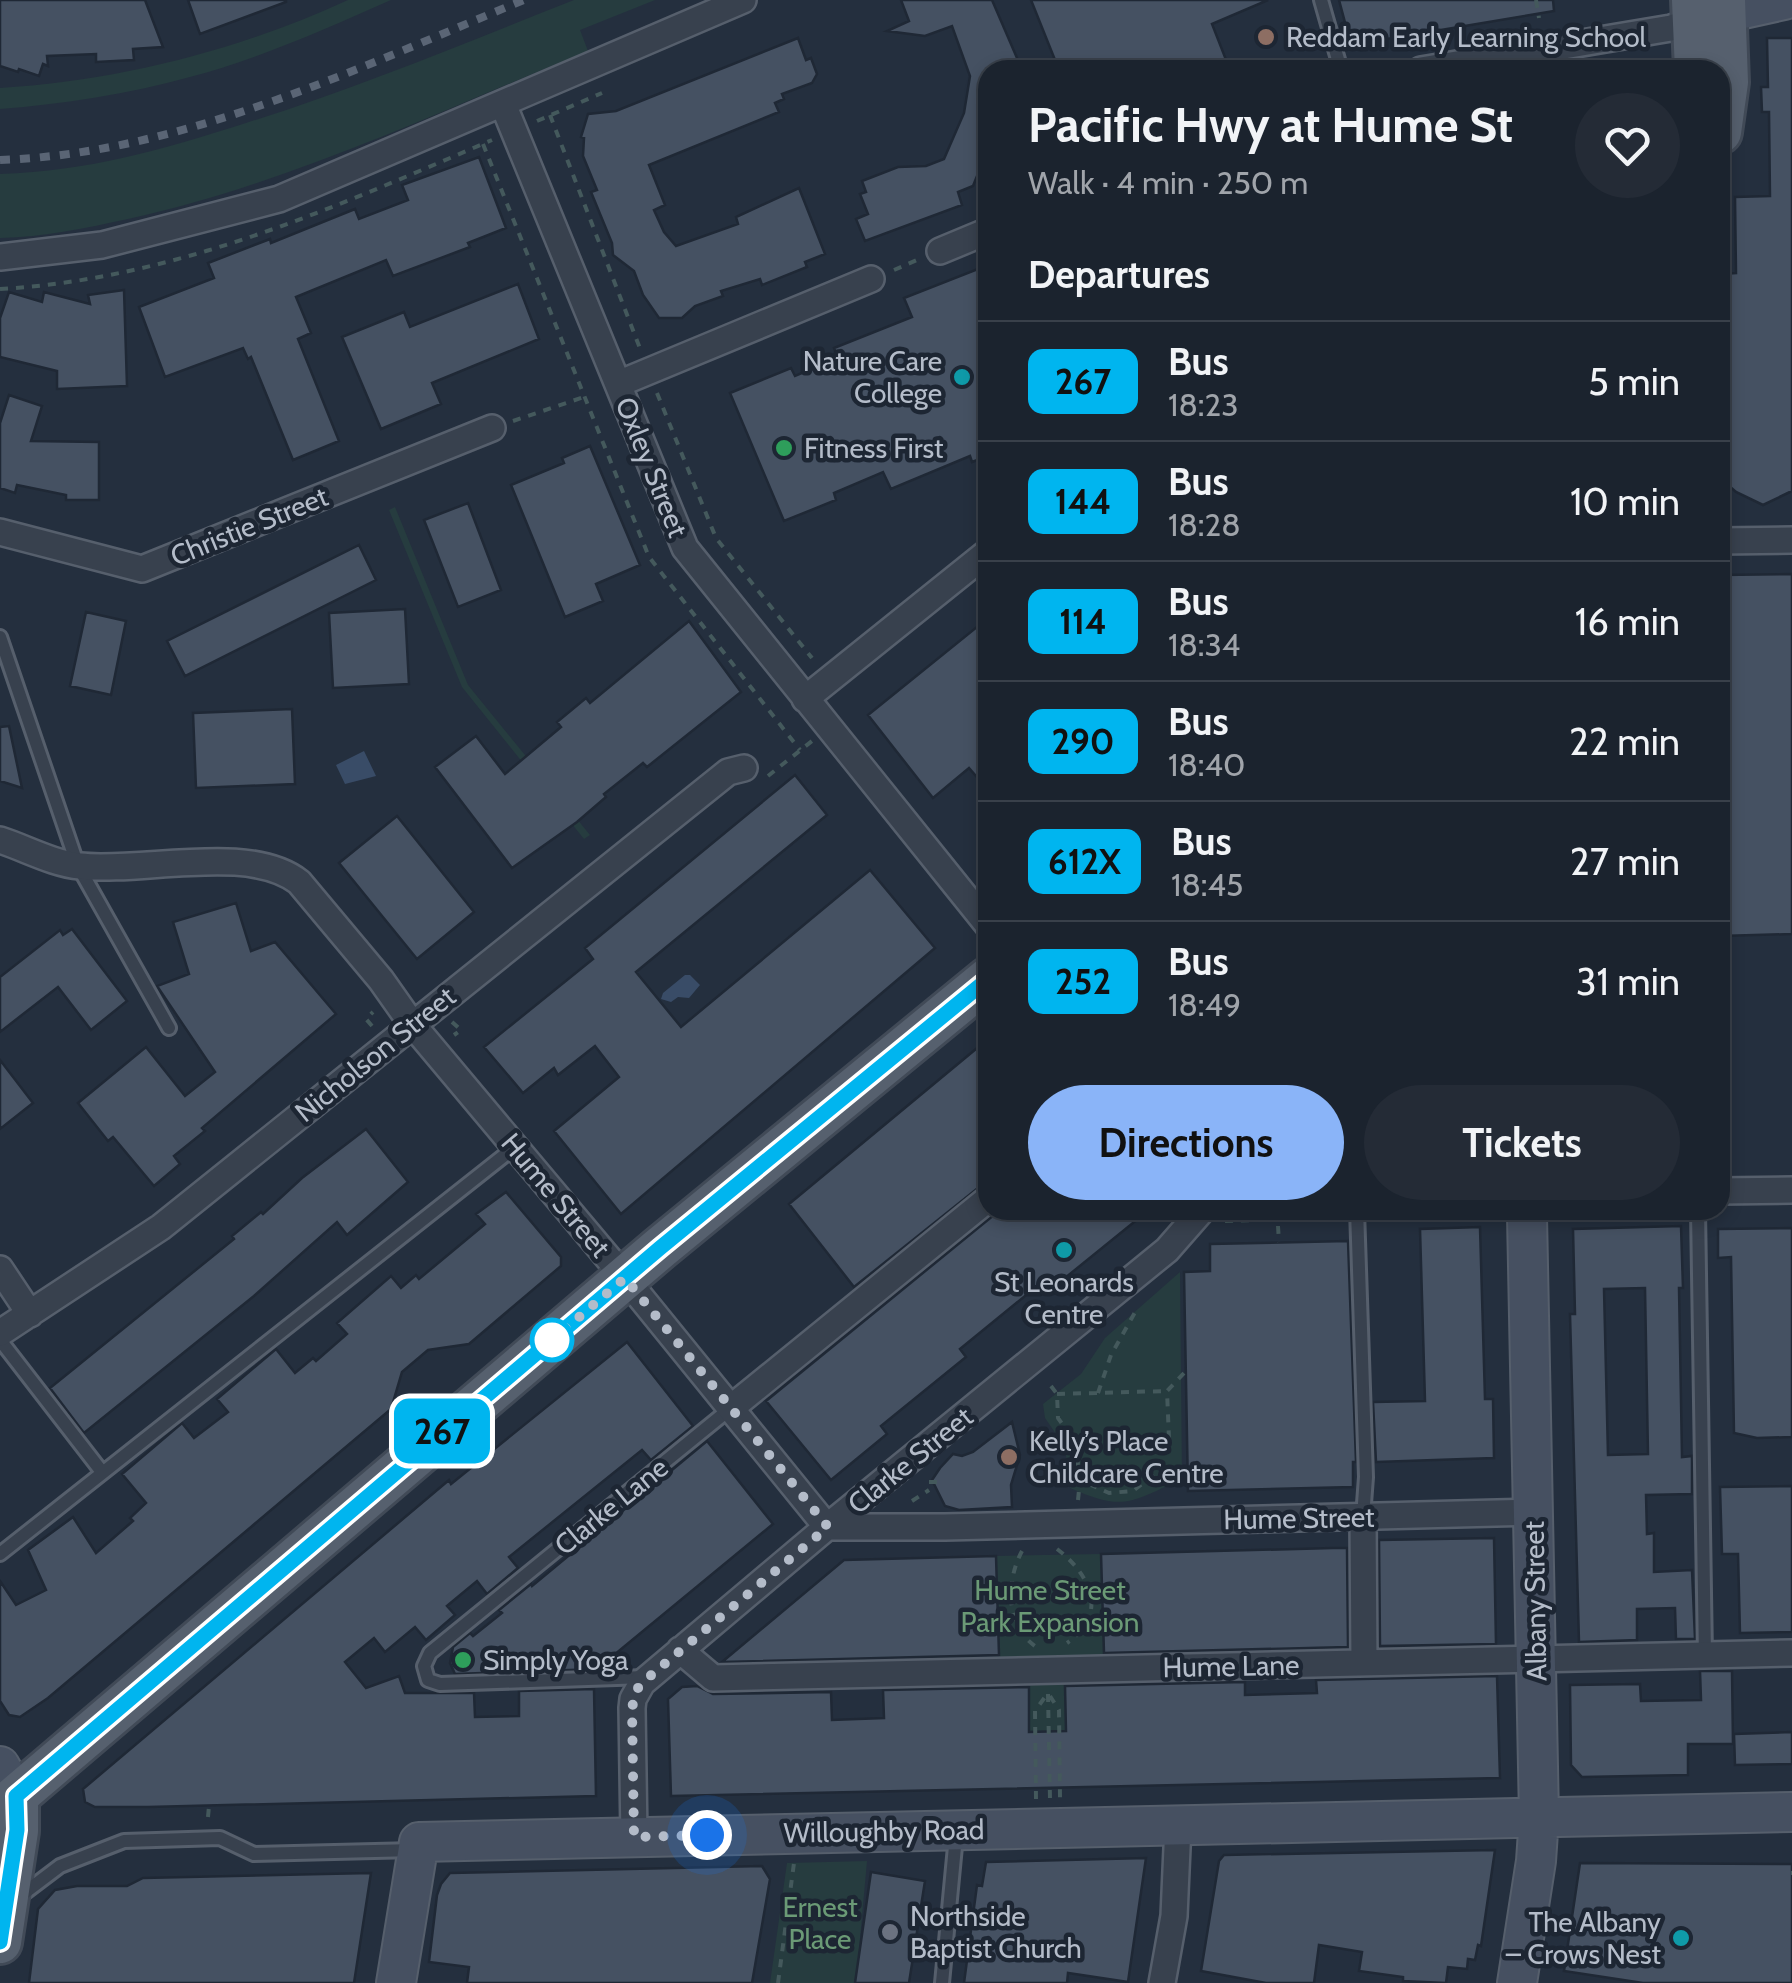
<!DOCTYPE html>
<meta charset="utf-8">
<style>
:root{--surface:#1b232e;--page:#242b36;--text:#f1f3f6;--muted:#a0a4aa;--line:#39404a;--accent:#8ab4f8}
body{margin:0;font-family:Cabin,sans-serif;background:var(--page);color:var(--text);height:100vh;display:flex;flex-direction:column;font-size:38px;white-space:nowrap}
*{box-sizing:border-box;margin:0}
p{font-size:32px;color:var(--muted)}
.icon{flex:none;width:55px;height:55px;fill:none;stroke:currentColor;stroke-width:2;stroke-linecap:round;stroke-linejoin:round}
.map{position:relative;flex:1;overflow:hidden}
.side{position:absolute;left:978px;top:60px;width:752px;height:1160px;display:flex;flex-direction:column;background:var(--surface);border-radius:30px;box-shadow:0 5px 15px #0003,0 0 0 2px var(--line)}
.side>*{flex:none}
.badge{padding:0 20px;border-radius:15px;font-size:35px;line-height:65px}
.you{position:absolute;width:50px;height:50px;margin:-25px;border:8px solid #fff;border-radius:50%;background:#1a73e8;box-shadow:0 0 0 15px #1a73e833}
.map>.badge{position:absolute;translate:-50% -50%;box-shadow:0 0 0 5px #fff}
h2{padding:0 50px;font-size:38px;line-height:90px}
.round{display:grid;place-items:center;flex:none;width:105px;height:105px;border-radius:52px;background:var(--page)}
.head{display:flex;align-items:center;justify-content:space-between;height:170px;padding:0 50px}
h1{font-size:48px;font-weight:800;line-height:75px}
.button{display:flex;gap:20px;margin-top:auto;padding:20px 50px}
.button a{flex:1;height:115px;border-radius:60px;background:var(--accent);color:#111;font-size:40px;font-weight:800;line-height:115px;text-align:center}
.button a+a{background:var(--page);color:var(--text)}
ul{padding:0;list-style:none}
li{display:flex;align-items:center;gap:30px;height:120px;padding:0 50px;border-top:2px solid var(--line)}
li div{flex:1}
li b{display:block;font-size:38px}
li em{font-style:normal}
li .badge{min-width:110px;font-weight:700;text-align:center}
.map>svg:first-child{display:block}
.green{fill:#263c3f}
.water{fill:#394c67}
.building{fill:#455162;stroke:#1f2835;stroke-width:2.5;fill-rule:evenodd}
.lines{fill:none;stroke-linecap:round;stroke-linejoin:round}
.lane-casing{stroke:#565f6c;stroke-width:18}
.street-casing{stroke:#565f6c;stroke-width:30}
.secondary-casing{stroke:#565f6c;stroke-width:42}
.primary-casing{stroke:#414a57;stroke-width:48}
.path{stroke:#44595c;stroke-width:4;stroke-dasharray:8 8;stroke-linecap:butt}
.lane{stroke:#38414e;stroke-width:12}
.street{stroke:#38414e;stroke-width:25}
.secondary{stroke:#465061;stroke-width:38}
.primary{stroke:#56606e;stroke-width:42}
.rail{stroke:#5a6575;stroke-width:8;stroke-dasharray:10 10;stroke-linecap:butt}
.line-casing{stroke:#fff;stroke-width:22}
.line{stroke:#00b5ef;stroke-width:15}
.walk{stroke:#b4bcc9;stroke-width:10;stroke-dasharray:0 18}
.education-dot{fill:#8d6e63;stroke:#1d2633;stroke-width:4}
.culture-dot{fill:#0f9aa8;stroke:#1d2633;stroke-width:4}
.leisure-dot{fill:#2e9e5b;stroke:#1d2633;stroke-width:4}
.stop-dot{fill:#fff;stroke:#00b5ef;stroke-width:5}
.worship-dot{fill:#6b7280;stroke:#1d2633;stroke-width:4}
.labels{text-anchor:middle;stroke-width:9;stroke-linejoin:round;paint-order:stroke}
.poi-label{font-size:28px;fill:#b4bcc9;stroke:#1d2633;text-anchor:start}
.street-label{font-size:28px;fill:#b4bcc9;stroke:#1d2633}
.park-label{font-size:28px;fill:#6b9a76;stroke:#1d2633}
</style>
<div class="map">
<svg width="1792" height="1983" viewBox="0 0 1792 1983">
<rect width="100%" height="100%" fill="#242f3e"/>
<path class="green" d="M348,0H391C325,29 259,59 190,77C129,94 63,104 0,109V88C118,81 240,50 348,0Z
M574,0H655L580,30L588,51C437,112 288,184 128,219C86,228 44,237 0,238V174C89,171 161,150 246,123C357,88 465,43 574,0Z
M395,507L468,685L590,835L584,839L462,687L389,510Z
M1180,1272L1182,1479C1131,1502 1124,1512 1070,1488L1065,1447L1045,1418L1043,1404L1081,1374L1105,1338Z
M1101,1554L1104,1656L999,1659L996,1556Z
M1065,1680L1066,1788H1030L1029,1681Z
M867,1861L856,1983H770L787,1863Z"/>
<path class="water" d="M364,751L376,776L345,784L336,765Z
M685,975H690L700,985L689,998L678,997L671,1002L661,999L663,993Z"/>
<path class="building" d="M0,0H145L163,47L133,49L134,60L96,62V54L47,56L48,66L43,64L39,76L19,69L18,72L0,66Z
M188,0H286V2L200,34Z
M901,0H992L1020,65L1010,70H988V159L984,173L979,171L973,186L958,192L962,205L865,241L856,219L868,214L860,194L866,192L862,181L898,167L926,166L944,159L964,113L970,76L952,26L925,36L887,31L909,21Z
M1031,0H1268L1212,24L1230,70H1059Z
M1339,0H1553L1554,11L1351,45Z
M798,38L806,60L811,58L817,74L812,83L782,94L784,99L775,103L779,112L649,165L665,205L654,210L664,232L676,246L738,224L736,217L799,188L825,254L805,262L807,267L762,285L760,279L721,291L723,296L695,306L682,318H659L643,295L634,271L613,255L612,243L591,192L597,190L583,156L584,138L581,137L588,114L616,111Z
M1767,38H1792V491L1763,505L1736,492L1720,478V274L1736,273L1735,197L1770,196L1769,112H1762L1761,87H1768Z
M479,157L506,228L468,243L470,247L393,276L386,260L296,297L311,333L298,339L339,441L293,460L251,357L248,359L243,348L165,377L139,307L214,278L208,263L270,239L271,243L355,209L359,219L408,200L402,185Z
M988,265V456L972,462L970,456L891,489L883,472L834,493L836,500L784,521L730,393L791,368L795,376L838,358L834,348L912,317L904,298Z
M518,284L539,339L432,383L441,404L381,429L342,337L404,312L410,327Z
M124,290L127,386L57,389V371L0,357V318L9,292L42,302L44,292L90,304L88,295Z
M9,395L42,406L31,441L99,442V500H66V495L17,485L15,493L0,488V423Z
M590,446L640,565L596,584L603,601L565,617L511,485L564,463L562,458Z
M468,503L501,590L458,607L424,520Z
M359,545L376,580L185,676L167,641Z
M1792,574V934L1720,936V575Z
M405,609L409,684L333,688L329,613Z
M86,612L126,621L111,695L70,686Z
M988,618V790L969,768L933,798L868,715Z
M689,621L741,692L647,767L643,763L604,794L606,797L577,822L512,868L435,767L476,736L505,774L561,727L557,722L586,698L590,703Z
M292,709L295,784L196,788L193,713Z
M9,726L22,788L0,781V727Z
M795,775L827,815L636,972L681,1027L870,870L935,948L621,1214L554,1131L619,1077L595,1046L558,1075L554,1068L523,1093L484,1047L593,959L585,948Z
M397,816L474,912L417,959L339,863Z
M236,903L251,951L275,942L336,1014L202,1128L205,1131L174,1156L180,1164L154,1186L113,1137L108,1141L78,1103L146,1047L185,1096L215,1072L157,986L189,974L173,922Z
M72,929L127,1001L91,1030L58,987L0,1032V977L60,930L63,935Z
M988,1039V1180L854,1287L789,1204Z
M0,1060L33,1103L0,1129Z
M366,1129L408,1182L347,1235L337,1222L254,1296L84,1433L50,1388L234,1239L232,1236L261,1212L263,1214L302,1178Z
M506,1192L561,1257V1266L469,1344L428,1350L402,1372L391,1409L48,1698L20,1717L9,1715L0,1701V1581L16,1605L46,1590L28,1550L73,1517L96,1553L133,1521L130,1518L146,1503L122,1474L182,1423L194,1438L228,1412L217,1399L276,1349L295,1373L313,1358L316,1361L347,1334L337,1323L391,1276L401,1288L416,1275L419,1279L485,1224L476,1214Z
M1000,1210H1149L1065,1278H1047L960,1349L966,1357L881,1426L887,1434L831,1480L766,1401Z
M1681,1226L1683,1288H1679L1682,1457L1692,1456V1494L1646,1495L1647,1534L1654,1533V1572L1692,1570L1695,1639H1676L1675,1608L1637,1609V1640L1579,1642L1570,1314H1575L1573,1229ZM1645,1288L1648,1454L1608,1455L1604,1289Z
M1480,1227L1485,1399H1493L1494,1458L1376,1462L1373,1402L1425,1401L1420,1229Z
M1792,1228V1437L1757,1438L1734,1433L1731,1257L1718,1258V1229Z
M1348,1241L1356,1462H1353V1487L1188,1491L1184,1272L1210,1271V1244Z
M627,1342L693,1426L651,1460L642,1450L509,1557L518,1568L487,1594L477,1581L447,1606L455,1615L426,1640L415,1627L385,1652L374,1638L345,1662L366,1688L399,1676L405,1693H474L475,1717L519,1716V1691L594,1689L596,1796L148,1807H95L85,1802L83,1789L449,1480L451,1484Z
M1012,1422L1020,1455L1011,1485L1012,1507L959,1510L945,1506L932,1480L940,1468L953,1454L962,1456L973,1452Z
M707,1441L773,1524L597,1669L455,1674L450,1663L453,1647L470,1633L473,1636L502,1613L499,1610L531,1584L532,1586Z
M1792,1486V1632L1740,1633L1738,1554H1722L1720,1487Z
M1494,1538L1496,1644L1380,1646L1379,1540Z
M1333,1548H1347L1348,1647L1104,1653L1101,1554Z
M996,1556L999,1655L722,1662L844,1560Z
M1700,1671H1732L1733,1744H1688V1775L1582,1777L1571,1765L1570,1685L1640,1684L1641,1701L1701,1700Z
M1497,1676L1500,1778L671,1796L668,1699L682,1687L697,1686L713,1694L831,1692L832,1720L884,1718L883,1690L1029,1687V1732L1066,1731L1065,1686L1245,1682V1695L1317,1693L1316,1680Z
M1792,1732V1764L1735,1765L1734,1734Z
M1495,1850L1481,1946L1478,1945L1475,1960L1468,1959L1467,1969L1448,1967L1446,1983L1403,1981V1977L1359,1971L1362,1952L1319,1945L1314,1983H1266L1201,1971L1219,1861L1224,1855Z
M1146,1858L1128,1982L1068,1973L1067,1983H964L977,1885L982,1886L986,1862Z
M1580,1863L1792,1864V1983H1643L1564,1971Z
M762,1866L770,1879L752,1983H467L469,1967L429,1962L437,1895L441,1884L450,1873Z
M871,1872L925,1881L909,1983H855Z
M371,1873L354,1983H29L38,1909L55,1890L77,1886H127L143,1878Z"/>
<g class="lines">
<defs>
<path id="lane" d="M1321,0L1341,70
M0,637L78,866L169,1028
M1357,1210L1366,1477L1363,1517
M1698,1210L1705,1656
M0,1340L102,1472
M0,1554L515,1147
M646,1677L440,1684L428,1680L424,1666L430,1653L731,1408
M19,1897L60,1866L124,1841L220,1838L254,1854L415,1850
M942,1983L956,1836"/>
<path id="street" d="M1421,70L1671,28L1695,20
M503,104L685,548L988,925
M940,251L988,231
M0,257L102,245L279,199L743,0
M618,384L871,279
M0,532L142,569L492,428
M1720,541L1792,540
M805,699L988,552
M0,840C25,848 54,864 80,866C143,873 249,843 299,882L381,980L412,1024L625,1278L827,1527
M1720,1191L1792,1190
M0,1269L30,1314
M0,1333L161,1227L728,772L744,768
M731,1408L988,1199
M1363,1517L1364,1663
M827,1527H945L1533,1512
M680,1650L713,1678L1792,1653
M634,1837L632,1708L633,1699L642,1683L827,1527L1167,1250L1202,1210
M1162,1983L1174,1916L1178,1825"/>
<path id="secondary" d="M1698,19L1784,0
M0,1766L17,1796
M396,1983L419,1842L1792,1812
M1517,1983L1536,1861L1539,1817L1527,1216"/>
<path id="primary" d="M1693,0L1696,70
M1720,132L1727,82L1724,0
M0,1810L660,1248L988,979
M0,1942L17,1831V1796"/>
</defs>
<use href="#lane" class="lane-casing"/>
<use href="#street" class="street-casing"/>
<use href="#secondary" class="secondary-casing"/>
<use href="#primary" class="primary-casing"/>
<path class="path" d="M1536,0L1539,18
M550,115L641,351
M537,121L602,93
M483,144L649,557L800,750
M894,270L917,260
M0,289C176,279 333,208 492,140
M657,393L716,538L812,658
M513,421L584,397
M768,776L812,741
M452,1022L461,1030L454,1035
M372,1026L366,1019L373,1012
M1225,1221L1340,1217
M1278,1226L1279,1242
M1051,1386L1057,1394L1058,1418L1075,1442L1080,1480L1109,1493L1133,1491L1157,1472L1169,1439L1167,1391L1186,1371
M1098,1393L1111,1355L1138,1307
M1057,1394L1167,1391
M929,1482H939
M1078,1500L1080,1480
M912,1501L929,1490
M1057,1549C1091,1575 1109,1614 1067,1643
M1022,1551C1006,1581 1005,1625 1035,1646
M1048,1694L1050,1799
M1050,1696L1059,1710L1060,1798
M1036,1799L1035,1711L1045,1697
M208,1817L209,1806
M1791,1873H1792
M778,1983L794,1863"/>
<use href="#lane" class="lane"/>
<use href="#street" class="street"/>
<use href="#secondary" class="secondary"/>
<use href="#primary" class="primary"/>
<path class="rail" d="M0,160C180,154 360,67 524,0"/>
</g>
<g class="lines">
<defs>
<path id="line" d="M0,1942L17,1830L16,1796L660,1248L988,979"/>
</defs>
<use href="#line" class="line-casing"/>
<use href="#line" class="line"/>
<path class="walk" d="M552,1340L625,1278L828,1527L649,1677L636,1690L632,1708L634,1837L707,1835"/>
</g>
<g class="education-dot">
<circle cx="1266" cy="37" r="10"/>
<circle cx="1009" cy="1457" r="10"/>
</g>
<g class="culture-dot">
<circle cx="962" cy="377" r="10"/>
<circle cx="1064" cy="1250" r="10"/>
<circle cx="1681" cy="1938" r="10"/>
</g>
<g class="leisure-dot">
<circle cx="784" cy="448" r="10"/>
<circle cx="463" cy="1660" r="10"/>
</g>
<circle class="stop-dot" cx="552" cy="1340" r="20"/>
<circle class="worship-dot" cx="890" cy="1932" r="10"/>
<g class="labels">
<g class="poi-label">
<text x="1286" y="47">Reddam Early Learning School</text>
<text x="942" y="371" text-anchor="end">Nature Care<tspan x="942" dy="32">College</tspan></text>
<text x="804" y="458">Fitness First</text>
<text x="1064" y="1292" text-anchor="middle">St Leonards<tspan x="1064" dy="32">Centre</tspan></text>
<text x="1029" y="1451">Kelly’s Place<tspan x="1029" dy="32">Childcare Centre</tspan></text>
<text x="483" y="1670">Simply Yoga</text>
<text x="910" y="1926">Northside<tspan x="910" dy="32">Baptist Church</tspan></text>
<text x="1661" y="1932" text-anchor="end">The Albany<tspan x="1661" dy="32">– Crows Nest</tspan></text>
</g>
<g class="street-label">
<text transform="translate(652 467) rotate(68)" y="10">Oxley Street</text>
<text transform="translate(249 526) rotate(-22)" y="10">Christie Street</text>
<text transform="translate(375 1054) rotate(-39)" y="10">Nicholson Street</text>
<text transform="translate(556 1195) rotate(50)" y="10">Hume Street</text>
<text transform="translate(910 1460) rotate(-39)" y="10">Clarke Street</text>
<text transform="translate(611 1506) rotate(-39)" y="10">Clarke Lane</text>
<text transform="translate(1299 1518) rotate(-1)" y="10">Hume Street</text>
<text transform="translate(1535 1601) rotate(-91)" y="10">Albany Street</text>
<text transform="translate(1231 1666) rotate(-1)" y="10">Hume Lane</text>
<text transform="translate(884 1831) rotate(-1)" y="10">Willoughby Road</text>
</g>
<g class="park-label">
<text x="1050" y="1600">Hume Street<tspan x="1050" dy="32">Park Expansion</tspan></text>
<text x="820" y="1917">Ernest<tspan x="820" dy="32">Place</tspan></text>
</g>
</g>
</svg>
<div class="you" style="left:707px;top:1835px"></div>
<b class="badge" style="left:442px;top:1431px;background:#00b5ef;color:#111">267</b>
<section class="side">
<div class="head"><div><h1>Pacific Hwy at Hume St</h1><p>Walk · 4 min · 250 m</p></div><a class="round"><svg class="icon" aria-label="heart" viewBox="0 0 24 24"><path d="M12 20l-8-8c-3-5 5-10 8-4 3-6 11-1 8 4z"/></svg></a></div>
<h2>Departures</h2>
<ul>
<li><span class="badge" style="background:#00b5ef;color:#111">267</span><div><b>Bus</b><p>18:23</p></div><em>5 min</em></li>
<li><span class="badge" style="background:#00b5ef;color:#111">144</span><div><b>Bus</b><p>18:28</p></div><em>10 min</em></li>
<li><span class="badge" style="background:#00b5ef;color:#111">114</span><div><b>Bus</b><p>18:34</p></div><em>16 min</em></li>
<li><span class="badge" style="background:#00b5ef;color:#111">290</span><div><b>Bus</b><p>18:40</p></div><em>22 min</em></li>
<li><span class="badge" style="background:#00b5ef;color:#111">612X</span><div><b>Bus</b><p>18:45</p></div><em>27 min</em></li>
<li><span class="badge" style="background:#00b5ef;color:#111">252</span><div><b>Bus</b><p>18:49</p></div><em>31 min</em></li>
</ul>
<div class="button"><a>Directions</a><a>Tickets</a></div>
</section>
</div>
